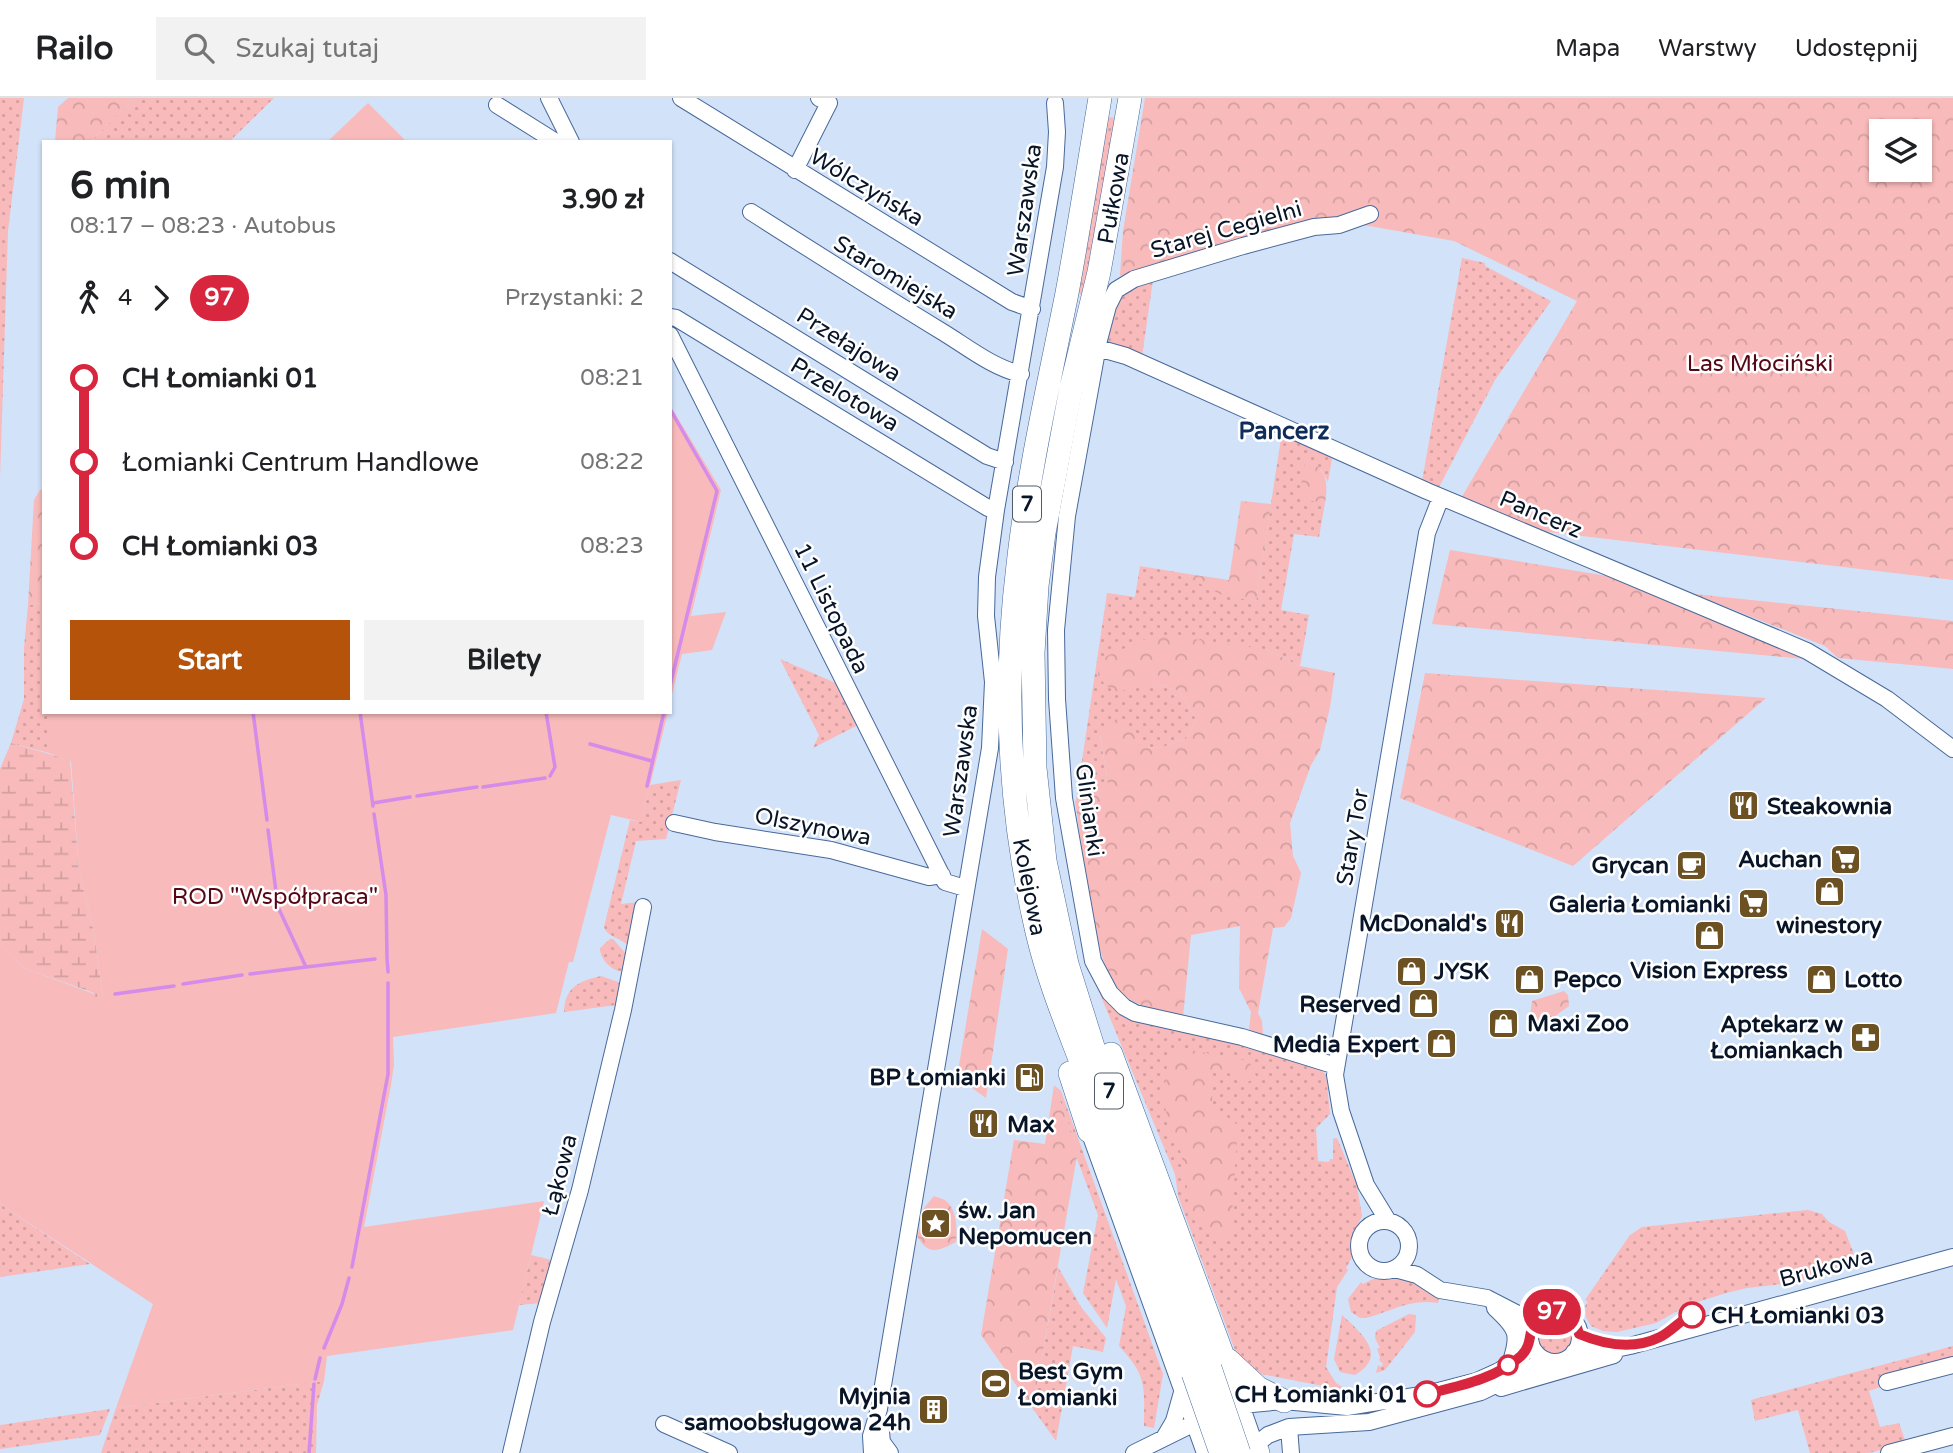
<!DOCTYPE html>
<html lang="pl">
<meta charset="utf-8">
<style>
:root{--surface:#fff;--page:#f2f2f2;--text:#202124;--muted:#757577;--line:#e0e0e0;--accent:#b45309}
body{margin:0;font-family:"Varela Round",sans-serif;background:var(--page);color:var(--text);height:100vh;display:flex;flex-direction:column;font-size:26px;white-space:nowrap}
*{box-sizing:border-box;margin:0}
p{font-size:23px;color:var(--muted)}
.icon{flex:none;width:38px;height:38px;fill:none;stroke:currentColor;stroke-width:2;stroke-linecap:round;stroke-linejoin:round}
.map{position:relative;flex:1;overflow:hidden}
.sheet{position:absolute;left:42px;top:42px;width:630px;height:574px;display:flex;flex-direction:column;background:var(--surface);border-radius:0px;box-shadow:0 2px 5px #0004}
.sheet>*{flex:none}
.badge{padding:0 14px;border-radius:23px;font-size:24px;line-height:46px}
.tools{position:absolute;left:1869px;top:21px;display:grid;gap:14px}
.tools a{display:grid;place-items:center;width:63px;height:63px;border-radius:0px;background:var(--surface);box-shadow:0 2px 5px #0004;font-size:35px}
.map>.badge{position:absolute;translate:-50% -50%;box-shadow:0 0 0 4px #fff}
.legs{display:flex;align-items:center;gap:10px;height:77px;padding:0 28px;font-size:23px}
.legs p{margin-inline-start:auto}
.overview{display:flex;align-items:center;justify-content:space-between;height:119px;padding:0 28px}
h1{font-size:38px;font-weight:700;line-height:52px}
.cta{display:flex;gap:14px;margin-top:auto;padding:14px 28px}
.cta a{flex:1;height:80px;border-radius:0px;background:var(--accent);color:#fff;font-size:28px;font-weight:700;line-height:80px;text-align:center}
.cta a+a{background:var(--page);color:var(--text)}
ul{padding:0 28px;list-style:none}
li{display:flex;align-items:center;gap:24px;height:84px;font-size:26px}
li i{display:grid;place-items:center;width:10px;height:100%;margin:0 9px;background:currentColor}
li i::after{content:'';width:18px;height:18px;margin:-9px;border:5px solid;border-radius:50%;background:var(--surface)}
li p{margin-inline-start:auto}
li:first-child i{background:linear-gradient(#0000 50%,currentColor 0)}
li:last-child i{background:linear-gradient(currentColor 50%,#0000 0)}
header{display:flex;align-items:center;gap:42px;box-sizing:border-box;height:98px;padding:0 35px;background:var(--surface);border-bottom:2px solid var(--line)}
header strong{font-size:33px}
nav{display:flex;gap:38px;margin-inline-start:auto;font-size:24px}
.search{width:490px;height:63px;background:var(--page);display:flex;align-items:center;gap:18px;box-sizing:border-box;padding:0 24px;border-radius:0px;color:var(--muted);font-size:26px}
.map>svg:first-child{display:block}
.grass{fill:url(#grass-dots)}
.forest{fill:url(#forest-crowns);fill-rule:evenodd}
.wetland{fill:url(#wetland-marsh)}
.garden{fill:#f8baba}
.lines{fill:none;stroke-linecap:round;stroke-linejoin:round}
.stream{stroke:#d48be9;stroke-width:3.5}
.minor-casing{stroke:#48699a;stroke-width:18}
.highway-casing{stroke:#48699a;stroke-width:24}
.minor{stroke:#fff;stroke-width:16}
.highway{stroke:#fff;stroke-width:23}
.highway-bridge-casing{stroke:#48699a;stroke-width:24;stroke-linecap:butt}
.highway-bridge{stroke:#fff;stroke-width:23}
.line-1-casing{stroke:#fff;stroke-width:16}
.line-1{stroke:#d7263d;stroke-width:10}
.stop-1-dot{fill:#fff;stroke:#d7263d;stroke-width:3.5}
.labels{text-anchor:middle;stroke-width:5;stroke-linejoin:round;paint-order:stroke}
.shield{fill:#fff;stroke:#525b69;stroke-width:2}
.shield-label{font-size:21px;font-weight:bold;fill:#081529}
.street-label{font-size:23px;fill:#081529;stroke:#fff}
.park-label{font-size:23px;fill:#550715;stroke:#fff}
.poi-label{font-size:23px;font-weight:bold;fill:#081529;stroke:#fff;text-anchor:end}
.stop-label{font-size:23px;font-weight:bold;fill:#081529;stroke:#fff;text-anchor:start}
.neighbourhood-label{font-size:24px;font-weight:bold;fill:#0f2d5a;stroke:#fff}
</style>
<header>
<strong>Railo</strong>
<div class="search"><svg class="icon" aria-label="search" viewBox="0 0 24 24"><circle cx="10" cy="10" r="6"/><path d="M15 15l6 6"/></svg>Szukaj tutaj</div>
<nav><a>Mapa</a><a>Warstwy</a><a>Udostępnij</a></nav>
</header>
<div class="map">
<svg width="1953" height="1355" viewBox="0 0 1953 1355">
<defs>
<pattern id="grass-dots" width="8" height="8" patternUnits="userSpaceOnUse" patternTransform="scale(1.75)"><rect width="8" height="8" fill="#f8baba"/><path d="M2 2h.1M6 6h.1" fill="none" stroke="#d39fa0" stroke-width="1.8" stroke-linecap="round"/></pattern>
<pattern id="forest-crowns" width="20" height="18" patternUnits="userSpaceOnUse" patternTransform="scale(1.75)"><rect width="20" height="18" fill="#f8baba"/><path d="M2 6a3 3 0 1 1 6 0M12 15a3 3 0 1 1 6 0" fill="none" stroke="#d39fa0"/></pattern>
<pattern id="wetland-marsh" width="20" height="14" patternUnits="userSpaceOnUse" patternTransform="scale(1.75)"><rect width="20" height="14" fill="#f8baba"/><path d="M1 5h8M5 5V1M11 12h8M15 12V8" fill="none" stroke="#d39fa0"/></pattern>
</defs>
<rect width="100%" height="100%" fill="#d2e2f9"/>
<path class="grass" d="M0,0H24L8,133L0,380Z
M135,0H274L229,44H90Z
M1104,18L1120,21L1083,198L1077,194Z
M1462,160L1485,165V168L1551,203L1495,282L1438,391L1422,383Z
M1153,182L1142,258L1110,245L1107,240L1115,208L1124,191Z
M1282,334L1329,354L1332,360L1328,384L1321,371L1299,400L1325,405L1319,439L1294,436L1281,512L1309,517L1300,568L1265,551L1119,594L1153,584L1179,593L1196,621L1186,641L1160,650L1140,649L1100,637L1108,687L1094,698L1076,703L1107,495L1135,499L1140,468L1188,476L1191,481L1256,503Z
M44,505V614H49V655L11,645L24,601V550L28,507Z
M780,561L838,586L858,627L813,650L819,637Z
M681,682L666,741L636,743L621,806L638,804L629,848C621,840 607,839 604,829L630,722L641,724L650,687Z
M610,841H613L627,857L625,873C613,875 600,862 600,850Z
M601,878L618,884L621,887L616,907L564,914C565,889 579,883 601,878Z
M1095,884L1117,908L1236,942L1320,971L1326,977L1330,1016L1316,1030L1318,1063L1329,1064L1330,1061H1333V1041L1337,1040L1357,1088L1362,1118L1352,1140V1159L1346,1170L1348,1172L1337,1189L1326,1269L1336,1285L1349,1293L1261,1276L1257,1278L1239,1263L1178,1098L1175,1076Z
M1054,987L1061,993L1163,1276L1154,1330L1144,1328C1144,1288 1148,1279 1119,1248L1126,1208L1116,1181L1107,1230L1083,1195L1098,1117L1076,1058L1078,1052Z
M0,1106L90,1166L0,1179Z
M1808,1112L1822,1116L1829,1124L1845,1133L1854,1156L1851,1157L1853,1163L1851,1169L1791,1185L1747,1190L1726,1195L1688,1207L1656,1225L1617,1234L1603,1233L1591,1228L1586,1219L1585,1208L1588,1204L1585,1202L1630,1137L1642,1129Z
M531,1157L555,1163L542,1205L519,1207Z
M1058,1169L1081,1209L1106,1240L1103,1254L1073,1248L1056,1343L1033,1311Z
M1398,1180L1412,1183L1439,1201L1438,1205C1410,1200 1392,1213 1366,1220H1360L1351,1214L1348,1201L1361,1184L1363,1186L1373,1181Z
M1409,1216L1416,1217L1415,1234L1385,1272L1376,1275L1378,1267L1381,1269L1383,1266L1379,1262L1380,1260L1377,1250H1380L1375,1240L1376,1233Z
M1342,1217C1361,1235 1389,1257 1355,1277L1340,1274L1334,1261Z
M1536 1238a18 18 0 1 1 36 0a18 18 0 1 1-36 0Z
M1953,1248V1263L1869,1293L1880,1329L1899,1325L1906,1345L1869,1355H1810L1798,1312L1755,1323L1751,1302Z
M324,1283L317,1307L316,1355H101L116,1310Z
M110,1311L100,1337L0,1351V1327Z"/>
<path class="forest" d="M68,0H135L90,44H55L58,9Z
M1145,0H1953V482L1540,433L1460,402L1577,203L1454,143L1324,120L1120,178L1123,133ZM1881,33H1920V72H1881Z
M1305,363C1328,370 1328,385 1325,405L1299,401Z
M44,391V505L28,507L34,402L40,392Z
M1241,403L1271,406L1256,503L1224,498L1191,481L1188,476L1229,482Z
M1450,452L1607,478L1805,561L1432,526Z
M1694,496L1953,523V571L1838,560L1825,548Z
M1157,536L1265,551L1300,568L1335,575L1330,609L1320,652L1311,667L1290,725L1293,758L1301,775L1291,820L1284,829L1273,830L1258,915L1262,923L1263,936L1249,932L1251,914L1239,890L1240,828L1191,837L1183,919C1161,913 1135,910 1119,892C1092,863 1082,746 1075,703L1094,698L1108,687L1100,636L1108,626L1117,621L1127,624L1140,649L1160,650L1186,641L1196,621L1179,593L1153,584L1118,594L1108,589L1098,579L1099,565L1107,558Z
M1425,575L1766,600L1573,768L1400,700Z
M982,831L1008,851L986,1000L957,979Z
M1564,893L1568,897L1569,908L1539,930L1528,933L1532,903Z
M1174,949L1249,963L1257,980L1245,985L1235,977L1213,971L1212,1008L1238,1027L1231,1131L1225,1140L1213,1139L1191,1111L1181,1055L1170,1030L1163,1001L1168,961Z
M1054,987L1078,1052L1033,1311L981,1237L1014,1042L1045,1046Z
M934,1098C938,1100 943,1100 946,1103C957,1111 957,1132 956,1144C939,1153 928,1158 917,1138L920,1129H936L939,1127L937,1122L927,1120L924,1110Z"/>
<path class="wetland" d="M11,645L70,662L79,773L94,834L103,900L94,899V895L24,870L0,847V671Z"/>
<path class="garden" d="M368,5L407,44H327Z
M670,307L721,392L691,518L726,514L712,552L682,556L670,604Z
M49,614H668L641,724L611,717L573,864H569L556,915L393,939L394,967L391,987L364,1129L544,1103L513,1232L327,1258L324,1283L116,1310L153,1206L0,1106V847L24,870L94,896L95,899L103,900L94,834L79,773L71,663L49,655Z"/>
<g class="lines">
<path class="stream" d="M670,311L717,393L670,588
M253,614L267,722
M360,614L373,708
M546,614L555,669L550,678
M590,646L652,663
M647,688L664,614
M483,689L545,680
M417,698L477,689
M373,705L410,699
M374,716L386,797L387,860
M268,732L278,809L306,869L375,861
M387,860L388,874
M250,876L306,869
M183,886L242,877
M115,896L174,888
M352,1169L388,976V885
M324,1250L342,1206L349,1180
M315,1281L320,1260
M309,1355L314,1286"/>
<defs>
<path id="minor" d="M549,0L571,44
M681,0L1012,204L1032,211
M497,7L556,44
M795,72L829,5L819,0
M751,114C814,154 877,194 941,233C966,248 993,270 1021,276
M670,163L987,358L1005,364
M670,219L676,220L988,410L996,412
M670,237L945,784L965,790
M1098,250L1126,258L1427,393L1807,553L1887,601L1953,651
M674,725L715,734L831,752L929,779L942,777
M1336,968L1242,939L1135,915L1124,909L1110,895L1093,863L1064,700L1057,601L1056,532L1067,418L1099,242L1108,208L1116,192L1134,181L1243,148L1314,129L1339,127L1370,116
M1089,1033L1205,1355
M1359 1148a25 25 0 1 1 50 0a25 25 0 1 1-50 0Z
M1388,1123L1366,1087L1341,1013L1335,977L1427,435L1441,399
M1395,1171L1417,1177L1440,1192L1487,1200L1516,1215L1531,1231
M1495,1210C1518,1231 1520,1237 1510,1266
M1530 1239a25 25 0 1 1 50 0a25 25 0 1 1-50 0Z
M1574,1254L1611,1252L1630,1248L1953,1159
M1887,1284L1953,1267
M1501,1290L1614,1257
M1241,1307L1255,1347
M880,1324L882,1344L890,1355
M664,1326L729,1355
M1289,1329L1291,1355
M1164,1340L1174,1323L1183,1291
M1249,1352L1268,1337L1289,1329L1369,1324L1481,1294L1546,1262
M511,1355L542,1224L580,1092L623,912L643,809
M872,1355L871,1338L879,1311L990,650L993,584L986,518L987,479L996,412L1055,69L1057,34L1055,5
M1134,1355L1213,1316L1241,1307L1284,1303L1347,1309L1427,1296L1477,1283L1499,1273L1520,1259L1531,1247
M1889,1355L1953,1338"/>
<path id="highway" d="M1100,0C1089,65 1079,130 1067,195C1049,285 1028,376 1018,467C1003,589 1009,714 1037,834C1049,885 1068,929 1086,977C1121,1077 1159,1175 1193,1275
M1130,0L1099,174L1071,290L1044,435L1037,488L1033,555L1035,670L1045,763L1067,866L1094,952L1210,1270
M1111,956L1241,1307
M1070,975L1089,1033
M1228,1262L1258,1290L1284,1303
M1255,1347L1258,1355"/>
</defs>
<use href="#minor" class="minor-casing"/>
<use href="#highway" class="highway-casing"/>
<use href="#minor" class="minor"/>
<use href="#highway" class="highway"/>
<defs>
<path id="highway-bridge" d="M1210,1270L1239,1355
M1193,1275L1221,1355"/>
</defs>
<use href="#highway-bridge" class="highway-bridge-casing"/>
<use href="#highway-bridge" class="highway-bridge"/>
</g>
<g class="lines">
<defs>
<path id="line-1" d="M1427,1296C1459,1288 1496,1281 1521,1258C1537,1243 1523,1222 1547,1215C1563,1210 1576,1221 1579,1236C1605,1247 1634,1252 1660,1239C1672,1233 1680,1222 1692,1217"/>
</defs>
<use href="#line-1" class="line-1-casing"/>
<use href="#line-1" class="line-1"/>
</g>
<defs>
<symbol id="restaurant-square" viewBox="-11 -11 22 22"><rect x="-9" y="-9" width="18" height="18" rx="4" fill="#6c5123" stroke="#fff"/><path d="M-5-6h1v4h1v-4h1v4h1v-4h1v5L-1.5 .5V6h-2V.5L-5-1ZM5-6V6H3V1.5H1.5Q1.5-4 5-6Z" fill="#fff"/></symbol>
<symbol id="supermarket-square" viewBox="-11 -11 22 22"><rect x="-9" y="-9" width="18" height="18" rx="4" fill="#6c5123" stroke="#fff"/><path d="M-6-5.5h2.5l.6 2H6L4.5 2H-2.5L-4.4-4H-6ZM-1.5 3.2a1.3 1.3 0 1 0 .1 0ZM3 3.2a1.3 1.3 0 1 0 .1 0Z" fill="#fff"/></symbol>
<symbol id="cafe-square" viewBox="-11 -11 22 22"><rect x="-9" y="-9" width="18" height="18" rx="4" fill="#6c5123" stroke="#fff"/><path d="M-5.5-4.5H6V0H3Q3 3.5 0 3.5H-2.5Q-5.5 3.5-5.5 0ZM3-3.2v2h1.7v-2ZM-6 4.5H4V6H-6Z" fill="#fff"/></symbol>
<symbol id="shop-square" viewBox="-11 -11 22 22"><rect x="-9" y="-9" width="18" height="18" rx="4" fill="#6c5123" stroke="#fff"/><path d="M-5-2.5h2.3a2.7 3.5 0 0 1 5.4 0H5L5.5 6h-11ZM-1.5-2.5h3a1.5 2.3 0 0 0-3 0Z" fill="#fff"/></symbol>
<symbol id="pharmacy-square" viewBox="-11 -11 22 22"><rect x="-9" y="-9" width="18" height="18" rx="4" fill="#6c5123" stroke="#fff"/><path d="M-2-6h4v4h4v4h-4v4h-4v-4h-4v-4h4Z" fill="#fff"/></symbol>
<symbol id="fuel-square" viewBox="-11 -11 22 22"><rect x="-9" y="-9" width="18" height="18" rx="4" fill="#6c5123" stroke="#fff"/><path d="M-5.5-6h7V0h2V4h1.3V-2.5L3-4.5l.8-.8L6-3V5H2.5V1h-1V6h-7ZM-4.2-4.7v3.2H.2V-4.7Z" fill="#fff"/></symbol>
<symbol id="sight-square" viewBox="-11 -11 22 22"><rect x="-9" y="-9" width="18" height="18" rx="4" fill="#6c5123" stroke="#fff"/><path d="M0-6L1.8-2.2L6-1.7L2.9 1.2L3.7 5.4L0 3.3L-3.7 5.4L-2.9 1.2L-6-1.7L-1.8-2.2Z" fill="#fff"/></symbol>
<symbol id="stadium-square" viewBox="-11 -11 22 22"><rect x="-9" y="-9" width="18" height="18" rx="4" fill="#6c5123" stroke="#fff"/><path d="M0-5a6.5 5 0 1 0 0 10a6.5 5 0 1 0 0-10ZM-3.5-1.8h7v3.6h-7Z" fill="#fff"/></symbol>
<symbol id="building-square" viewBox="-11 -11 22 22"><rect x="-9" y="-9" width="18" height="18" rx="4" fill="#6c5123" stroke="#fff"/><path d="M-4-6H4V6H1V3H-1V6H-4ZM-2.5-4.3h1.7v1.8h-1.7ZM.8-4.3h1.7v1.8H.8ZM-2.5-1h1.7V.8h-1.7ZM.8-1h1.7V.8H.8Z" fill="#fff"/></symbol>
</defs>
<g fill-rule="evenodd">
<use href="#restaurant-square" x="1726" y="690" width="35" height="35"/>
<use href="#supermarket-square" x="1828" y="744" width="35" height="35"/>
<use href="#cafe-square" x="1674" y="750" width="35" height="35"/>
<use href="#shop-square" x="1812" y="776" width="35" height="35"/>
<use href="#supermarket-square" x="1736" y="788" width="35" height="35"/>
<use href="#restaurant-square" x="1492" y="808" width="35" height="35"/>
<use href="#shop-square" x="1692" y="820" width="35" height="35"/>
<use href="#shop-square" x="1394" y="856" width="35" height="35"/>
<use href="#shop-square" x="1512" y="864" width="35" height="35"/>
<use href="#shop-square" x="1804" y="864" width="35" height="35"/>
<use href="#shop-square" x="1406" y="888" width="35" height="35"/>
<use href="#shop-square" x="1486" y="908" width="35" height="35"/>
<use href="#pharmacy-square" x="1848" y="922" width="35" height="35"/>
<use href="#shop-square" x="1424" y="928" width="35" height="35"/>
<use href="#fuel-square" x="1012" y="962" width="35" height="35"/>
<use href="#restaurant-square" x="966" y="1008" width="35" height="35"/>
<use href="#sight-square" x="918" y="1108" width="35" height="35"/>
<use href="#stadium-square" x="978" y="1268" width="35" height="35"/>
<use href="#building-square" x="916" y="1294" width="35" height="35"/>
</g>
<g class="stop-1-dot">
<circle cx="1692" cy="1217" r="12"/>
<circle cx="1508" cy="1267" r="9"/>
<circle cx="1427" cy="1296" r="12"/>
</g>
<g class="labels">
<g class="shield">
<rect x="1013" y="388.5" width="28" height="35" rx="5"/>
<rect x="1095" y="975.5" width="28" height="35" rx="5"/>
</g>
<g class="shield-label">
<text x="1027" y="413">7</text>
<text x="1109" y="1000">7</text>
</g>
<g class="street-label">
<text transform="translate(867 89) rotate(31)" y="8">Wólczyńska</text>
<text transform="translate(1113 100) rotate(-80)" y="8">Pułkowa</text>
<text transform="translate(1024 112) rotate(-82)" y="8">Warszawska</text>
<text transform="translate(1226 131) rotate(-16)" y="8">Starej Cegielni</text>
<text transform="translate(896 179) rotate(31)" y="8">Staromiejska</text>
<text transform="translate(849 246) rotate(32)" y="8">Przełajowa</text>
<text transform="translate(845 296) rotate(31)" y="8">Przelotowa</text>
<text transform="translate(1541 416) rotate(23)" y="8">Pancerz</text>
<text transform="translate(832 510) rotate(64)" y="8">11 Listopada</text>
<text transform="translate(960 673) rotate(-82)" y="8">Warszawska</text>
<text transform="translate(1090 712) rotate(82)" y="8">Glinianki</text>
<text transform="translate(813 728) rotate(11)" y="8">Olszynowa</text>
<text transform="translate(1352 739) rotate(-80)" y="8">Stary Tor</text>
<text transform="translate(1030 789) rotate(79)" y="8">Kolejowa</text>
<text transform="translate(559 1077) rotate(-76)" y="8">Łąkowa</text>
<text transform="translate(1826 1169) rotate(-15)" y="8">Brukowa</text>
</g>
<g class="park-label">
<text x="1760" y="273">Las Młociński</text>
<text x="275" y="806">ROD "Współpraca"</text>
</g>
<g class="poi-label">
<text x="1767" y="716" text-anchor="start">Steakownia</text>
<text x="1822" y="769">Auchan</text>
<text x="1669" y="775">Grycan</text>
<text x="1731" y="814">Galeria Łomianki</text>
<text x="1487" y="833">McDonald's</text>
<text x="1829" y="835" text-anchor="middle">winestory</text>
<text x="1709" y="880" text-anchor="middle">Vision Express</text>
<text x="1434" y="881" text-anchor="start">JYSK</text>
<text x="1553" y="889" text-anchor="start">Pepco</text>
<text x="1844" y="889" text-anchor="start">Lotto</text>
<text x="1401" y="914">Reserved</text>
<text x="1527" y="933" text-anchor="start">Maxi Zoo</text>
<text x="1843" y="934">Aptekarz w<tspan x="1843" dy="26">Łomiankach</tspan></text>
<text x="1419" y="954">Media Expert</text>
<text x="1006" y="987">BP Łomianki</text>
<text x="1007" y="1034" text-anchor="start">Max</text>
<text x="958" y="1120" text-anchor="start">św. Jan<tspan x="958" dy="26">Nepomucen</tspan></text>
<text x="1018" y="1281" text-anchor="start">Best Gym<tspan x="1018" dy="26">Łomianki</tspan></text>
<text x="911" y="1306">Myjnia<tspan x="911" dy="26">samoobsługowa 24h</tspan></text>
</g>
<g class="stop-label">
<text x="1711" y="1225">CH Łomianki 03</text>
<text x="1408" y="1304" text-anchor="end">CH Łomianki 01</text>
</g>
<g class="neighbourhood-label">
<text x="1284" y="341">Pancerz</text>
</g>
</g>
</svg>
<div class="tools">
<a><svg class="icon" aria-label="layers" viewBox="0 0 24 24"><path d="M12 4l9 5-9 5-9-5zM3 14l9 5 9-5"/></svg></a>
</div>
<b class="badge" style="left:1552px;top:1214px;background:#d7263d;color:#fff">97</b>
<section class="sheet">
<div class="overview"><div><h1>6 min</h1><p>08:17 – 08:23 · Autobus</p></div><b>3.90 zł</b></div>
<div class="legs"><svg class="icon" aria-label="walk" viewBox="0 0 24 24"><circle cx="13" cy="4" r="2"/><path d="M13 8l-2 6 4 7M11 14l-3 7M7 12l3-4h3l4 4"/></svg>4<svg class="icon" aria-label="forward" viewBox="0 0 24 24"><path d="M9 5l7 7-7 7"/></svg><b class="badge" style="background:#d7263d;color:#fff">97</b><p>Przystanki: 2</p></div>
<ul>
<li><i style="color:#d7263d"></i><b>CH Łomianki 01</b><p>08:21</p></li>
<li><i style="color:#d7263d"></i><span>Łomianki Centrum Handlowe</span><p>08:22</p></li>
<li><i style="color:#d7263d"></i><b>CH Łomianki 03</b><p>08:23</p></li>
</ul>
<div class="cta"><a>Start</a><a>Bilety</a></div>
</section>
</div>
